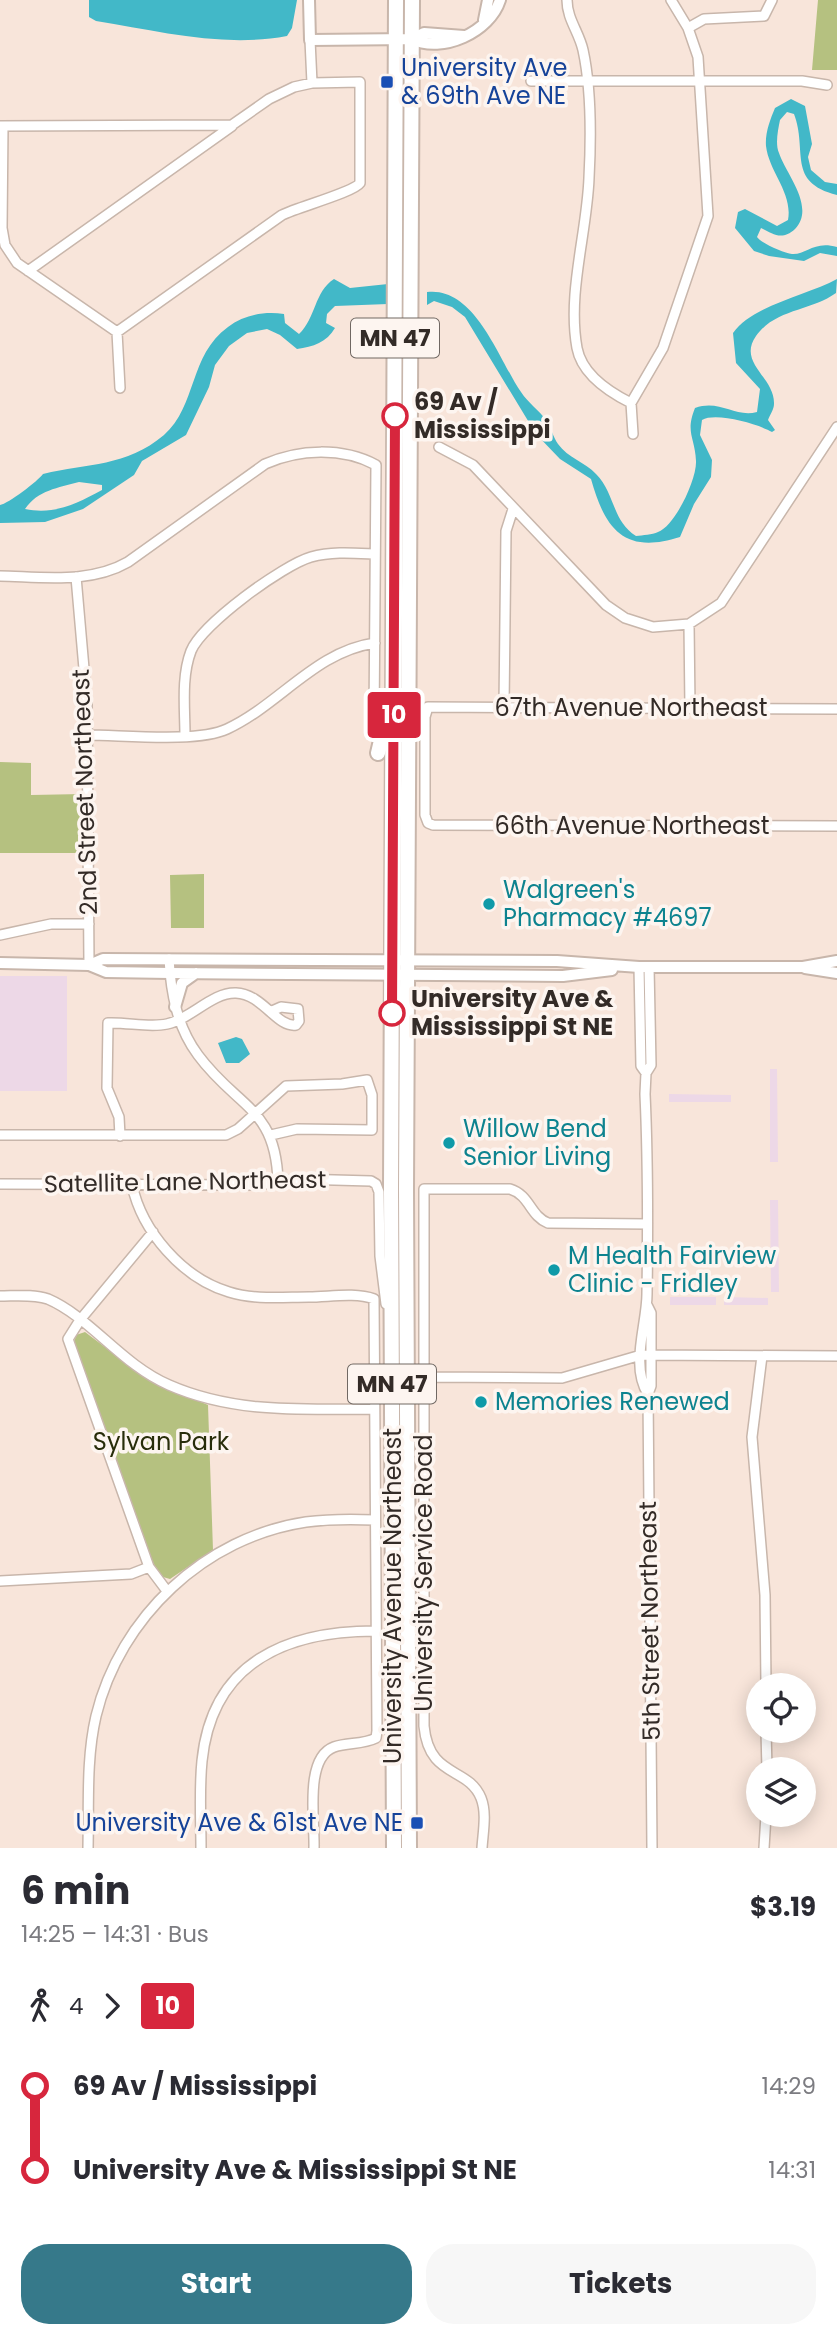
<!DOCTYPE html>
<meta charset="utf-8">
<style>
:root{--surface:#fff;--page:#f7f7f7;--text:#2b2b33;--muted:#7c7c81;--accent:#36798a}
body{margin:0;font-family:Poppins,sans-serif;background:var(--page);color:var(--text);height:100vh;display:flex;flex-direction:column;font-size:26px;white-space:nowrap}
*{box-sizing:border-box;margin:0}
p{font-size:23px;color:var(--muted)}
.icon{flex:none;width:38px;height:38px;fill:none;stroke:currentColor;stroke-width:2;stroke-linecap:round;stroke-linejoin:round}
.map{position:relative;height:1848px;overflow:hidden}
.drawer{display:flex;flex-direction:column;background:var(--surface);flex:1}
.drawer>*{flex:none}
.badge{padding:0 14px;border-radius:5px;font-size:24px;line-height:46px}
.fabs{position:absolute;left:746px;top:1673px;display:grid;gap:14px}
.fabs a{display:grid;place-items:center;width:70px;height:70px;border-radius:50%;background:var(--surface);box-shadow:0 4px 18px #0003;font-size:35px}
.map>.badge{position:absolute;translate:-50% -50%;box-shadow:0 0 0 4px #fff}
.legs{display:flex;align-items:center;gap:10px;height:77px;padding:0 21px;font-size:23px}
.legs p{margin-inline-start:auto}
.headline{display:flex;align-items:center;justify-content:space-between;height:119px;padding:0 21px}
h1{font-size:38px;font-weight:700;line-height:52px}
.primary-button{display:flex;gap:14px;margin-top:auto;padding:14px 21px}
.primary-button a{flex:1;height:80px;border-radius:28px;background:var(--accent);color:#fff;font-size:28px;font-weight:700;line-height:80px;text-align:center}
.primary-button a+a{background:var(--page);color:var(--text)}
ul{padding:0 21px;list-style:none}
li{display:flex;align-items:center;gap:24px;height:84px;font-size:26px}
li i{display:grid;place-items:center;width:10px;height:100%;margin:0 9px;background:currentColor}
li i::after{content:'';width:18px;height:18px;margin:-9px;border:5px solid;border-radius:50%;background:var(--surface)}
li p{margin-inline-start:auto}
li:first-child i{background:linear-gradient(#0000 50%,currentColor 0)}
li:last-child i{background:linear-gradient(currentColor 50%,#0000 0)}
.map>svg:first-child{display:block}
.industrial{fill:#edd8e7}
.green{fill:#b5c180}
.water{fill:#42b8c8;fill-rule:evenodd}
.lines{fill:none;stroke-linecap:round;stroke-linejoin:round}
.minor-casing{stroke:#c8b6ab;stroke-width:12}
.tertiary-casing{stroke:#c8b6ab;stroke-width:14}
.primary-casing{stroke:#c8b6ab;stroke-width:18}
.minor{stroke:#fff;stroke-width:9}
.tertiary{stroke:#fff;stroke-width:10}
.primary{stroke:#fff;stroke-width:14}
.line-1-casing{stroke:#fff;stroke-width:16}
.line-1{stroke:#d7263d;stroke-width:10}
.transit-dot{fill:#1a4fb4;stroke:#fdf5f0;stroke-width:2.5}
.stop-1-dot{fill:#fff;stroke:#d7263d;stroke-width:3.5}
.culture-dot{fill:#0f9aa8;stroke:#fdf5f0;stroke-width:2.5}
.labels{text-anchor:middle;stroke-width:7;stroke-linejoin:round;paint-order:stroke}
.shield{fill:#fdf5f0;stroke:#706863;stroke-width:2}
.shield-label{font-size:23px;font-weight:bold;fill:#332b27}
.transit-label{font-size:24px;fill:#164399;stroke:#fdf5f0;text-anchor:start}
.stop-label{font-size:24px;font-weight:bold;fill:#332b27;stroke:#fdf5f0;text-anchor:start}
.street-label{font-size:24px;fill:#332b27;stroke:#fdf5f0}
.culture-label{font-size:24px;fill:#0d838f;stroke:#fdf5f0;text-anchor:start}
.park-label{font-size:24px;fill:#282d0a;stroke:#fdf5f0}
</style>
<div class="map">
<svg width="837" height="1848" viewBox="0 0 837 1848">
<rect width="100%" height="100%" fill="#f8e5da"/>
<path class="industrial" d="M0,976H67V1091H0Z
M770,1069H777L778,1162H770Z
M669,1094L731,1095V1102H669Z
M770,1200H778L779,1292H771Z
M670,1297H716V1305H670Z
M724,1297L768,1298V1305H724Z"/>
<path class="green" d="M818,0H837V70H812Z
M0,762L31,763V795L83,794L84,853H0Z
M204,874V928H171L170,875Z
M85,1332L147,1379L208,1405L213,1550L170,1579L163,1577L153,1563L74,1343L76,1335Z"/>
<path class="water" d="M89,0H297L292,28L287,36C223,48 159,31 96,21L89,17Z
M791,99L805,106L812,144L808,157L811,170L825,182L837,184V195C786,182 808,151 794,114L787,112L780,120C778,130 775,144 779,153C786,174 816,207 795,229C782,241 773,234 761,228L757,237C761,243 784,253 792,254C806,255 814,240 837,247V256L820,253L804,261L769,256L754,251L735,228L738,212L745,209L777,226L788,220C793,193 769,172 766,146C765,133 770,120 775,108Z
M334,279L350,288L388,284V304L335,306L327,314L326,323L335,328C327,342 313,347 297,349L280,335L267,329L247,333L229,346L215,365L209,387L186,435L142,461L134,475L83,509L45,522L0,523V505C8,504 38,481 43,474C88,463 126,467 164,435C197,406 189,355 228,327C244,315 264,311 284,314L285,323L299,334C316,318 314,292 334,279ZM79,482L102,485V490C76,504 54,515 25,509C38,490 58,488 79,482Z
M837,279L836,293C811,311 775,309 756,336C737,363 775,377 774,404C774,409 770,415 768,420L775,430L772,432C758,424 716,412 702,420L700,435L712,460L711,477L694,504L680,537C624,555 605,529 591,479L560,459L536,434L465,317L452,307L434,301L427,305V292C475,286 499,360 521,392C528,403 539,410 546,420C551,427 553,437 558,444C568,458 585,462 596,474C615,493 612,521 636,536C643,535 652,535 658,532C675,526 697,479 696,461C695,437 685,433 695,408C720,399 735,418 757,412L760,389L736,363L733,333C753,305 808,295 837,279Z
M236,1037L242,1039L250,1054L239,1063H226L218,1043Z"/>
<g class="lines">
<defs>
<path id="minor" d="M567,0C567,19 579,32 583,50C591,87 591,140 589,178C587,233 567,293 577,348C582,375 609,392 631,403
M688,28L704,19L764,16L772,0
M310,40L312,83
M531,81H802L827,85
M0,126L232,125L269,99L294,87L312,83L360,82V183C354,192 298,207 282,215L117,332L17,263L5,245L2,228L3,126
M28,271L232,126
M117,332L120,388
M633,434L631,403L663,348L708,216L698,57L688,28L671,0
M439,447L473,465L606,605L625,618L653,627L689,624L721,603L837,427
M0,576C43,577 90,584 128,562L265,464C299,449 342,447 376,465L374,722
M76,577L87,703L89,965
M689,624L690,708
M504,707L506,531L513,509
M837,709L428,707L425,717V815L428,823L433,825L837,826
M87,735C123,735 197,743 227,729C279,705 316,651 375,643
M185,736C185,709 181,677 191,651C202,624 283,565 311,557C332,551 354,553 375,554
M0,935L51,924H89
M169,959C171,993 177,1027 198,1055C237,1108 276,1107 278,1182
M639,967L641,1066L646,1073
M0,1135H226L238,1129L286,1086L342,1084L367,1080L372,1095V1130L297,1129L271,1135
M120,1136L119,1117L107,1088L108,1023C127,1022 149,1028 167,1024C191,1019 212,992 236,993C263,994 277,1028 296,1025L299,1021L298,1009L281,1007L272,1011
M0,1184L258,1185L298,1179L371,1181L376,1184L379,1192L380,1256L386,1304
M132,1185C142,1231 182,1278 229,1292C254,1300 283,1297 309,1297C329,1297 355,1292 374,1299L377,1731L376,1738C362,1745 348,1742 334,1747C304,1758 315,1821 314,1848
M153,1232L80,1320L68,1339L149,1567L167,1591
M0,1296C15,1296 34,1294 48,1299C90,1317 122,1365 169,1385C235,1414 304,1409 374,1409
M647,1305L651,1313V1386L648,1394L652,1848
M762,1356L752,1437L765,1595L766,1685
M424,1377L562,1378L641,1355L837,1356
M648,1394C630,1366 647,1324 647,1294C648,1227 648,1160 645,1094L646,1073L651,1065L649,967
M0,1581L131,1574L149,1567
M766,1731L767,1769
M88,1848C89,1804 86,1759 96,1716C120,1617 205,1537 306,1522C329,1519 352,1519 375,1520
M201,1848C201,1819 199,1790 202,1761C212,1662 287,1631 375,1631
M482,1848C483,1832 487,1813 481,1798C468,1766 429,1779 424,1726V1189H510C530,1195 530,1216 548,1223L647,1224
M764,1848L766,1815"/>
<path id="tertiary" d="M309,0L310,40L412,39L424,33L464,36
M484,20L488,0
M412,39C442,54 490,32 500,0
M0,963L89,965L106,972L170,973L563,976L612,970
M89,965L103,959L557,961L639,967H803L837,961
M805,968L837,973
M175,1007L182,983L196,973"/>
<path id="primary" d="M378,753L388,711
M394,1848L391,1189L396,0
M409,1848L406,1189L412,0"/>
</defs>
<use href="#minor" class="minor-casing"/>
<use href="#tertiary" class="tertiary-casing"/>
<use href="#primary" class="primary-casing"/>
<use href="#minor" class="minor"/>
<use href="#tertiary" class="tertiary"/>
<use href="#primary" class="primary"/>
</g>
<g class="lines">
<defs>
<path id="line-1" d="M392,1013L395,416"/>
</defs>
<use href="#line-1" class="line-1-casing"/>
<use href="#line-1" class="line-1"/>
</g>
<g class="transit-dot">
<rect x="380" y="75" width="14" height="14" rx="3.5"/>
<rect x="410" y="1816" width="14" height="14" rx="3.5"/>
</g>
<g class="stop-1-dot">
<circle cx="395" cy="416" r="12"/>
<circle cx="392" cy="1013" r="12"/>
</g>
<g class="culture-dot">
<circle cx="489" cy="904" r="7"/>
<circle cx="449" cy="1143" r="7"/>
<circle cx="554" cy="1270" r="7"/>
<circle cx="481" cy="1402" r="7"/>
</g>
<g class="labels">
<g class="shield">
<rect x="351" y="318.5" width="88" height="39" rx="5"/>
<rect x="348" y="1364.5" width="88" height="39" rx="5"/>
</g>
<g class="shield-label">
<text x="395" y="346">MN 47</text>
<text x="392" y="1392">MN 47</text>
</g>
<g class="transit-label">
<text x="401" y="76">University Ave<tspan x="401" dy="28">&amp; 69th Ave NE</tspan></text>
<text x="403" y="1831" text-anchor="end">University Ave &amp; 61st Ave NE</text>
</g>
<g class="stop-label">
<text x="414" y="410">69 Av /<tspan x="414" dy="28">Mississippi</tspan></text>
<text x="411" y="1007">University Ave &amp;<tspan x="411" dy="28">Mississippi St NE</tspan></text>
</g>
<g class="street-label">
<text x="631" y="716">67th Avenue Northeast</text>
<text transform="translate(85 792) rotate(-92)" y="8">2nd Street Northeast</text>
<text x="632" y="834">66th Avenue Northeast</text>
<text transform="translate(185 1182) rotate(-1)" y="8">Satellite Lane Northeast</text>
<text transform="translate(424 1573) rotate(-90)" y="8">University Service Road</text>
<text transform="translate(393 1596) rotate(-90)" y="8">University Avenue Northeast</text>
<text transform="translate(650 1621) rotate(-91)" y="8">5th Street Northeast</text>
</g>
<g class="culture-label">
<text x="503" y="898">Walgreen's<tspan x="503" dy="28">Pharmacy #4697</tspan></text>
<text x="463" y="1137">Willow Bend<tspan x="463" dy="28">Senior Living</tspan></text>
<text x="568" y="1264">M Health Fairview<tspan x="568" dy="28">Clinic - Fridley</tspan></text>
<text x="495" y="1410">Memories Renewed</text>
</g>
<g class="park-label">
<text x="161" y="1450">Sylvan Park</text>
</g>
</g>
</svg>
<div class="fabs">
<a><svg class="icon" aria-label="locate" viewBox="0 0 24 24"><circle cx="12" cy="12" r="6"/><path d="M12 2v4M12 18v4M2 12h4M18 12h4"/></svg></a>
<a><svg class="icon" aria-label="layers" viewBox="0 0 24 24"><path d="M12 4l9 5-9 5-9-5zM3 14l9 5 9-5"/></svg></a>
</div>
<b class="badge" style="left:394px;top:715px;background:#d7263d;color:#fff">10</b>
</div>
<section class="drawer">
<div class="headline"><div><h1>6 min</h1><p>14:25 – 14:31 · Bus</p></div><b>$3.19</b></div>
<div class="legs"><svg class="icon" aria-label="walk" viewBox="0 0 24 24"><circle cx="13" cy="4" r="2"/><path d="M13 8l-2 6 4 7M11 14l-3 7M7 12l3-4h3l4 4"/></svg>4<svg class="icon" aria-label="forward" viewBox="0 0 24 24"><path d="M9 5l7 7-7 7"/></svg><b class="badge" style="background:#d7263d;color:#fff">10</b></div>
<ul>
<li><i style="color:#d7263d"></i><b>69 Av / Mississippi</b><p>14:29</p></li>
<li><i style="color:#d7263d"></i><b>University Ave &amp; Mississippi St NE</b><p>14:31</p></li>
</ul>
<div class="primary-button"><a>Start</a><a>Tickets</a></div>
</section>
